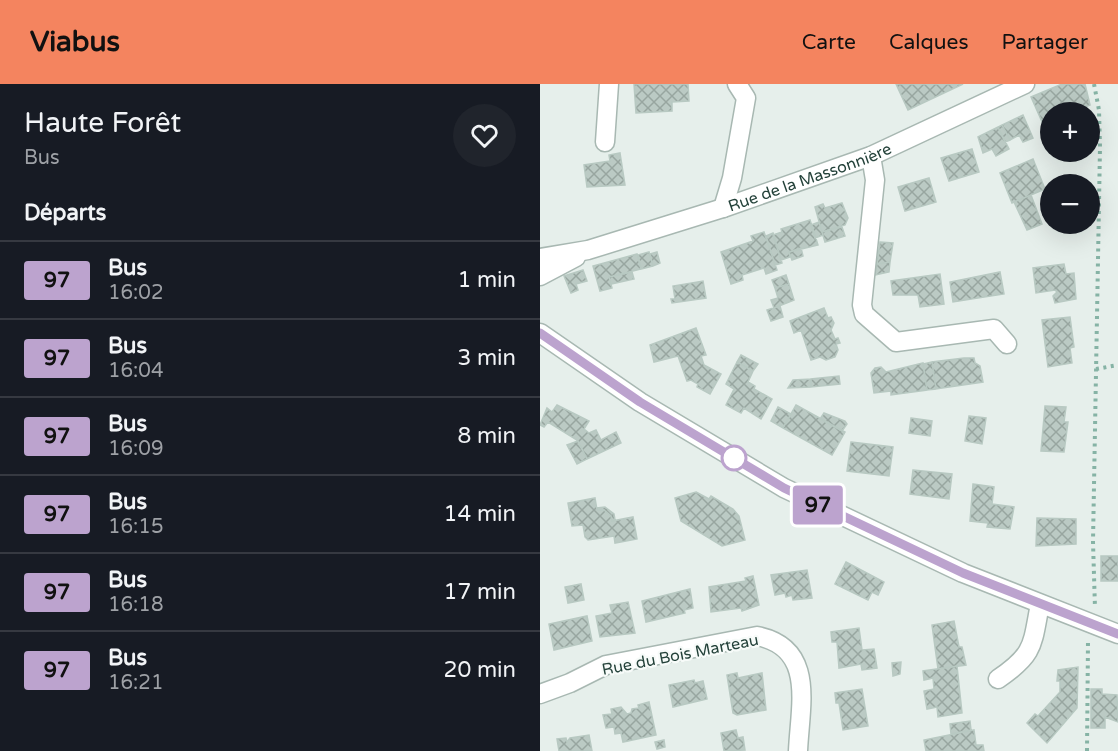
<!DOCTYPE html>
<html lang="fr">
<meta charset="utf-8">
<style>
:root{--surface:#171b24;--page:#20242c;--text:#f1f3f6;--muted:#9ea1a6;--line:#363941;--accent:#f4845f}
body{margin:0;font-family:"Varela Round",sans-serif;background:var(--page);color:var(--text);height:100vh;display:flex;flex-direction:column;font-size:22px;white-space:nowrap}
*{box-sizing:border-box;margin:0}
p{font-size:20px;color:var(--muted)}
.icon{flex:none;width:33px;height:33px;fill:none;stroke:currentColor;stroke-width:2;stroke-linecap:round;stroke-linejoin:round}
.map{position:relative;flex:1;overflow:hidden}
.side{display:flex;flex-direction:column;background:var(--surface);width:540px}
.side>*{flex:none}
.badge{padding:0 12px;border-radius:4px;font-size:21px;line-height:39px}
.controls{position:absolute;left:500px;top:18px;display:grid;gap:12px}
.controls a{display:grid;place-items:center;width:60px;height:60px;border-radius:50%;background:var(--surface);box-shadow:0 6px 24px #0002;font-size:30px}
.map>.badge{position:absolute;translate:-50% -50%;box-shadow:0 0 0 3px #fff}
h2{padding:0 24px;font-size:22px;line-height:54px}
.round{display:grid;place-items:center;flex:none;width:63px;height:63px;border-radius:32px;background:var(--page)}
.summary{display:flex;align-items:center;justify-content:space-between;height:102px;padding:0 24px}
h1{font-size:28px;font-weight:600;line-height:45px}
ul{padding:0;list-style:none}
li{display:flex;align-items:center;gap:18px;height:78px;padding:0 24px;border-top:2px solid var(--line)}
li div{flex:1}
li b{display:block;font-size:22px}
li em{font-style:normal}
li .badge{min-width:66px;font-weight:700;text-align:center}
header{display:flex;align-items:center;gap:36px;box-sizing:border-box;height:84px;padding:0 30px;background:var(--accent);color:#111}
header strong{font-size:28px}
nav{display:flex;gap:33px;margin-inline-start:auto;font-size:21px}
main{display:flex;flex:1;min-height:0}
.map>svg:first-child{display:block}
.building{fill:url(#building-cross-hatch);stroke:#b8c9c2;stroke-width:1.5}
.lines{fill:none;stroke-linecap:round;stroke-linejoin:round}
.minor-casing{stroke:#a8b8b2;stroke-width:21}
.path{stroke:#86b3a5;stroke-width:4;stroke-dasharray:3 4.5;stroke-linecap:butt}
.minor{stroke:#fff;stroke-width:18}
.line-casing{stroke:#fff;stroke-width:14}
.line{stroke:#bca3ce;stroke-width:9}
.stop-dot{fill:#fff;stroke:#bca3ce;stroke-width:3}
.labels{text-anchor:middle;stroke-width:4.5;stroke-linejoin:round;paint-order:stroke}
.street-label{font-size:16px;fill:#24423a;stroke:#f7fbf9}
</style>
<header>
<strong>Viabus</strong>
<nav><a>Carte</a><a>Calques</a><a>Partager</a></nav>
</header>
<main>
<section class="side">
<div class="summary"><div><h1>Haute Forêt</h1><p>Bus</p></div><a class="round"><svg class="icon" aria-label="heart" viewBox="0 0 24 24"><path d="M12 20l-8-8c-3-5 5-10 8-4 3-6 11-1 8 4z"/></svg></a></div>
<h2>Départs</h2>
<ul>
<li><span class="badge" style="background:#bca3ce;color:#111">97</span><div><b>Bus</b><p>16:02</p></div><em>1 min</em></li>
<li><span class="badge" style="background:#bca3ce;color:#111">97</span><div><b>Bus</b><p>16:04</p></div><em>3 min</em></li>
<li><span class="badge" style="background:#bca3ce;color:#111">97</span><div><b>Bus</b><p>16:09</p></div><em>8 min</em></li>
<li><span class="badge" style="background:#bca3ce;color:#111">97</span><div><b>Bus</b><p>16:15</p></div><em>14 min</em></li>
<li><span class="badge" style="background:#bca3ce;color:#111">97</span><div><b>Bus</b><p>16:18</p></div><em>17 min</em></li>
<li><span class="badge" style="background:#bca3ce;color:#111">97</span><div><b>Bus</b><p>16:21</p></div><em>20 min</em></li>
</ul>
</section>
<div class="map">
<svg width="578" height="667" viewBox="0 0 578 667">
<defs>
<pattern id="building-cross-hatch" width="8" height="8" patternUnits="userSpaceOnUse" patternTransform="scale(1.5)"><rect width="8" height="8" fill="#bbcac4"/><path d="M0 0l8 8M0 8l8-8" fill="none" stroke="#98a6a0"/></pattern>
</defs>
<rect width="100%" height="100%" fill="#e6efeb"/>
<path class="building" d="M94,0H148L149,17L132,18V27L96,29Z
M356,0H423L368,26Z
M522,0H545L550,21L532,28H510V37L503,40L491,13Z
M483,31L493,54L483,58L479,51L470,56L462,41Z
M462,41L470,56L465,58L458,43Z
M458,43L469,65L456,72L452,65L443,69L438,53Z
M432,65L439,88L409,97L401,74Z
M80,69L85,101L47,103L44,81L70,77L69,71Z
M493,75L505,105L472,119L460,89Z
M389,94L396,118L365,127L358,103Z
M491,111L502,140L487,146L474,118Z
M302,119L308,134L305,141L282,148L275,123L283,120L285,124Z
M270,136L278,161L249,168L250,173L241,176L233,151L242,148L241,145Z
M279,138L283,151L275,154L271,141Z
M302,143L305,152L285,158L282,148Z
M224,148L237,186L226,190L224,184L202,191L203,196L191,200L181,168L213,157L211,152Z
M233,149L242,179L235,181L226,152Z
M340,158L353,159L350,178L337,180Z
M261,164L263,172L252,176L249,168Z
M109,168L113,182L101,185L98,171Z
M117,168L120,179L113,182L110,170Z
M97,170L101,185L69,193L72,204L60,207L53,182Z
M350,178L349,188L335,191L337,180Z
M524,180L526,190L534,189L536,215L515,219L513,212L517,208L515,206L496,209L493,184Z
M43,186L47,197L36,200L38,206L31,209L24,192Z
M92,188L94,195L71,200L69,193Z
M460,188L464,210L413,218L410,198Z
M400,190L404,220L380,223L378,211H353L351,197Z
M246,191L249,200L235,204L232,196Z
M163,197L166,214L132,219L131,215H135L133,202Z
M249,200L254,216L234,224L231,216L238,214L235,204Z
M240,222L243,233L231,237L227,226Z
M284,224L288,234L291,233L294,239L291,246L295,255L298,254L300,259L296,260L298,266L295,273L286,276L280,273L271,276L261,246L254,249L250,237Z
M530,233L534,263L530,264L532,279L508,283L502,236Z
M156,244L166,271L161,272L164,281L181,290L170,310L157,303L158,300L151,296L147,297L138,272L114,278L110,261Z
M201,271L218,280L213,287L197,278Z
M424,274H434L435,279L440,282L443,298L396,305L392,278Z
M197,278L213,287L208,298L215,302L214,305L232,315L221,335L204,324L201,329L186,321L194,305L186,300Z
M392,278L396,305L387,306L383,280Z
M383,279L387,306L351,311V307L334,309L331,289L335,284L341,283L346,288Z
M299,292L300,300L271,303V295Z
M271,295V303L248,304L253,296Z
M17,321L49,337L44,345L49,349L56,346L61,356L76,348L81,359L47,375L37,356L8,338L4,343L0,341L7,324L12,328Z
M256,321L305,348L292,371L243,344Z
M505,322L526,323L524,338H528L524,368L501,367Z
M238,323L251,330L243,344L231,337Z
M284,329L305,337L307,340L302,347L280,335Z
M429,332L446,334L442,360L425,357Z
M371,334L392,337L390,352L369,349Z
M38,357L47,375L37,380L27,361Z
M311,358L353,363L349,392L307,387Z
M373,386L412,390L409,415L370,410Z
M433,400L454,403L452,420L474,423L470,445L447,443L448,439L430,437Z
M156,408L169,415L171,412L193,425L199,432L205,456L182,462L141,437L135,414Z
M55,414L57,426H64L71,432L72,437L93,433L97,455L75,459L74,452L48,456L45,453L43,441L32,442L28,419Z
M65,423L74,430L75,436L72,437L71,432L64,426H57V424Z
M497,434L536,435V460L496,462Z
M561,472H578V497H561Z
M306,478L344,498L338,511L332,508L328,516L295,500Z
M267,486L272,514L253,516L252,511L246,513L245,509L235,511L231,491Z
M213,492L219,521L202,527L201,524L171,528L169,503L206,497L205,494Z
M41,500L44,516L28,519L25,503Z
M150,505L153,524L144,526L145,529L106,538L102,517Z
M88,518L95,549L60,553L56,532L72,529L70,521Z
M47,532L52,557L14,566L9,540Z
M414,537L419,563H422L426,581L398,585L392,541Z
M319,544L322,566L334,565L337,584L322,586L321,580L299,584L297,558H292L291,548Z
M361,578L360,590L353,592L352,579Z
M417,582L422,629L398,633L397,623L387,625L384,607L394,605L393,594L384,596L383,587Z
M538,583L537,624L507,659L487,639L495,630L498,632L520,608V597H517L518,586Z
M197,589L198,594L222,589L226,626L197,631L193,629L187,591Z
M154,596L155,599L163,597L167,615L133,623L129,601Z
M322,605L328,642L303,646L299,619H296L295,609Z
M551,605H562V610L577,611L578,638L565,633V644H551Z
M109,618L116,651L83,658L81,649L75,650L74,643L66,644L63,631L72,630L71,625L81,623L87,630L91,629L92,625L99,624L98,621Z
M430,637L431,646L411,650L410,640Z
M196,646L198,654L203,653L205,666L184,667L181,649Z
M434,646L436,661H443L444,667H386L384,656Z
M49,651L52,667H19L17,655L26,654L27,658L30,654Z
M124,656L125,663L117,665L115,658Z"/>
<g class="lines">
<defs>
<g id="minor">
<path d="M65,58L69,0"/>
<path d="M331,72L335,96L322,221L324,230L356,258L454,245L467,260"/>
<path d="M183,124L192,94L206,14L197,0"/>
<path id="s1" d="M0,174L48,166L183,124L331,72L485,0"/>
<path d="M0,192L36,173"/>
<path d="M0,249L100,318L244,404L423,489L578,550"/>
<path d="M458,595C495,570 492,561 500,520"/>
<path d="M0,610L30,599L66,581L217,552C276,564 260,621 258,667"/>
</g>
</defs>
<use href="#minor" class="minor-casing"/>
<path class="path" d="M554,0L559,26L560,63L553,458L555,524
M556,285L578,281
M547,667L548,557"/>
<use href="#minor" class="minor"/>
</g>
<g class="lines">
<defs>
<path id="line" d="M0,249L100,318L244,404L423,489L578,550"/>
</defs>
<use href="#line" class="line-casing"/>
<use href="#line" class="line"/>
</g>
<circle class="stop-dot" cx="194" cy="374" r="12"/>
<g class="labels">
<g class="street-label">
<text dy="6" stroke="none"><textPath href="#s1" startOffset="282">Rue de la Massonnière</textPath></text>
<text transform="translate(140 570) rotate(-11)" y="6">Rue du Bois Marteau</text>
</g>
</g>
</svg>
<div class="controls">
<a>+</a>
<a>−</a>
</div>
<b class="badge" style="left:278px;top:421px;background:#bca3ce;color:#111">97</b>
</div>
</main>
